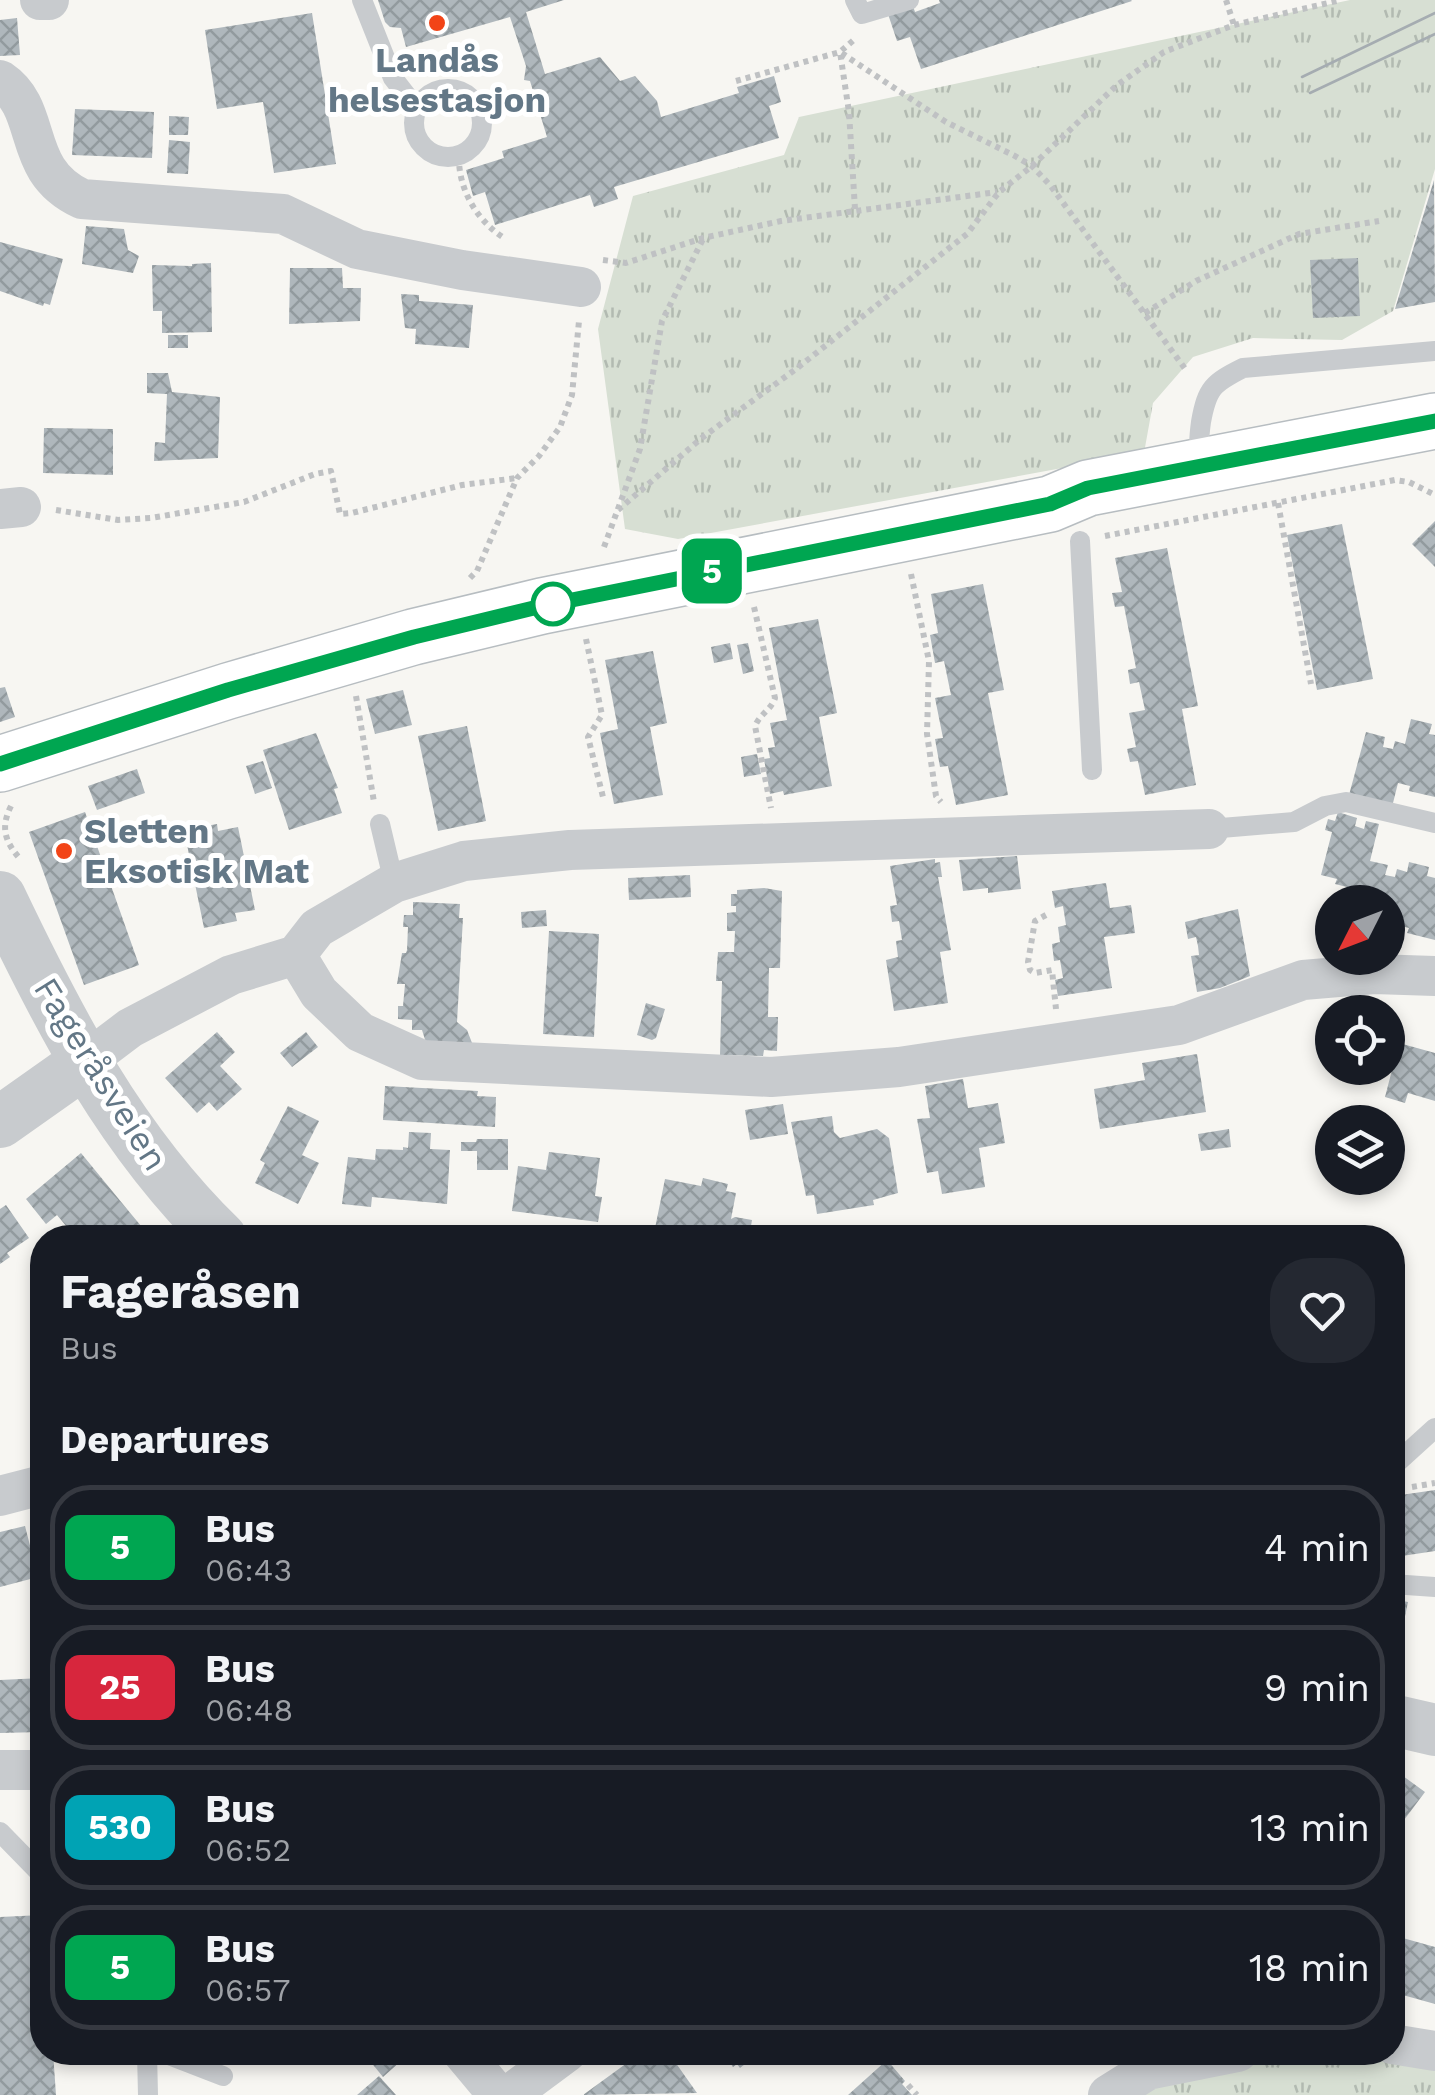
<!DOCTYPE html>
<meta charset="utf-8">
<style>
:root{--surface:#171b24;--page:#242831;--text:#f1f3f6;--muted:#9ea1a6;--line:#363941}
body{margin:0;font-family:"Work Sans",sans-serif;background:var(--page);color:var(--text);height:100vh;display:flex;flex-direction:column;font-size:38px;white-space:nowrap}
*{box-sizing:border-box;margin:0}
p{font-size:32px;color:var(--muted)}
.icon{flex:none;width:55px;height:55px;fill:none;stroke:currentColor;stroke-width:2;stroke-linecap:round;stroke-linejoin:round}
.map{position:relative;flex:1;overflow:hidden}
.sheet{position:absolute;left:30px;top:1225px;width:1375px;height:840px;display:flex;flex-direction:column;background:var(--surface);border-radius:40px;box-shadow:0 5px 15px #0003}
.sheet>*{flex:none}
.badge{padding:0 20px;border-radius:15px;font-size:35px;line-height:65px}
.needle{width:65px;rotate:228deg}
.tools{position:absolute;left:1315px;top:885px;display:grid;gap:20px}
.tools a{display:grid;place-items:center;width:90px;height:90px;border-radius:50%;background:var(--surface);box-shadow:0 5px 15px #0003;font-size:50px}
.map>.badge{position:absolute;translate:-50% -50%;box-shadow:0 0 0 5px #fff}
h2{padding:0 30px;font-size:38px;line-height:90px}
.round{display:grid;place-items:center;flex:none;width:105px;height:105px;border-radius:40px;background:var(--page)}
.head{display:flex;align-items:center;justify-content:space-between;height:170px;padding:0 30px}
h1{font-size:48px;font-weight:700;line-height:75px}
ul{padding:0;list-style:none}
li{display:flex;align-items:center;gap:30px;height:125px;margin:0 20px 15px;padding:0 10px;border:5px solid var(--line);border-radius:40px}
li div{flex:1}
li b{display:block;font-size:38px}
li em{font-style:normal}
li .badge{min-width:110px;font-weight:700;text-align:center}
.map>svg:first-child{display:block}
.grass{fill:url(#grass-tufts)}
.building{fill:url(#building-cross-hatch)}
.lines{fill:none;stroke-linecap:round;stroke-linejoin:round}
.secondary-casing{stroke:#b7bdc1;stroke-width:58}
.path{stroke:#bfc1c3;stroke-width:6;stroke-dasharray:5 5;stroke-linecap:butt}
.service{stroke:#c8cbce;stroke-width:20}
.minor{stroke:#c8cbce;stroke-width:40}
.tertiary{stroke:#c8cbce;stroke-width:52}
.secondary{stroke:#fff;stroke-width:55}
.tram{stroke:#a5acb1;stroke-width:2.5}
.line-casing{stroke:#fff;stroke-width:22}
.line{stroke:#00a651;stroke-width:15}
.poi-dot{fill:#f24417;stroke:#fff;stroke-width:4}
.stop-dot{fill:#fff;stroke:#00a651;stroke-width:5}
.labels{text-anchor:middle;stroke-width:10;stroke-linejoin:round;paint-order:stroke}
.poi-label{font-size:35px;font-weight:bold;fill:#637786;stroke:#fff}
.street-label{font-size:35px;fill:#637786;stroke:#fff}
</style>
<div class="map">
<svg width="1435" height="2095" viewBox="0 0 1435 2095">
<defs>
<pattern id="grass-tufts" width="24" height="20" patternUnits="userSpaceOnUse" patternTransform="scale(2.5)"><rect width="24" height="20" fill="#d7dfd3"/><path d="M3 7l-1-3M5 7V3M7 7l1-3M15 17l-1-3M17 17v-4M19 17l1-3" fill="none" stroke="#b2bab1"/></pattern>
<pattern id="building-cross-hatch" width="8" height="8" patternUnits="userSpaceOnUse" patternTransform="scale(2.5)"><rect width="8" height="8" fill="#afb7bc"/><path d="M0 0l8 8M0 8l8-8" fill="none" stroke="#929a9e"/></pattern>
</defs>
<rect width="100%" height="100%" fill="#f7f6f2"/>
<path class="grass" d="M1350,0H1435V169L1393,311L1342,340L1253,338L1193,357L1153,403L1144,453L678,539L625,529L598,329L633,196L784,155L799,117Z
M1300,2053L1404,2061L1435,2071V2095H1139L1204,2068Z"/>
<path class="building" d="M378,0H564L526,12L545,74L600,57L620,81L635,76L657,101L661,117L739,93L737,87L774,76L781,102L769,106L779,138L614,187L618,199L594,207L590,195L495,225L485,192L473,196L466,170L504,158L502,151L547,137L530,81L524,80L526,66L510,17L406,47L401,28L390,27L385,22Z
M939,0H1131L1132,1L921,69L910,37L897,41L888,14L913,6L915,12L940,3Z
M312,13L336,164L274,173L263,102L217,109L205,30Z
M17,18L20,55L0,56V20Z
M75,109L154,112L152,158L72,155Z
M169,116L189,117L188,135H169Z
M169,140L190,142L188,174L167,173Z
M1434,180L1435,302L1395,309Z
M86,226L124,229L128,250L139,256L133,273L82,264Z
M0,242L63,259L50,305L44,303L43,306L0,291Z
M1358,258L1360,316L1313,318L1310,260Z
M211,263L212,332L162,333V311H153L152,265L192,266V264Z
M290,268H342L343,288H361L360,321L289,324Z
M401,294L419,295V301L473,305L469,348L415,344L416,329L405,328Z
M168,335H188V348H168Z
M147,373H168L172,392L220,397L218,458L154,461L155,442L165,443L167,394L147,393Z
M44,428L113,429V475L43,473Z
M1435,521V567L1412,544Z
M1342,524L1373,679L1317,690L1287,535Z
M1167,548L1198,706L1182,709L1196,785L1145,795L1138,761L1130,762L1127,749L1136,747L1129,713L1145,710L1139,682L1130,684L1128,670L1136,668L1124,606L1115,607L1112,593L1122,592L1115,558Z
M983,584L1004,690L988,693L1008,795L956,805L948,766L940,767L935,739L943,738L935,698L951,695L944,661L935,663L930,635L938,633L931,594Z
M818,619L837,713L819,717L832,786L784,795L783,791L770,794L764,759L770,758L768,748L775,747L770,723L787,720L769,628Z
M730,643L733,659L714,663L711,647Z
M748,643L754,671L743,674L737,645Z
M653,651L667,723L650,727L663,795L614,804L600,733L618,729L605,660Z
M5,687L15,717L0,722V688Z
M403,690L412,725L375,734L366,699Z
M1411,719L1432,724L1429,734L1435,735V797L1409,791L1410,786L1398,783L1391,811L1349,795L1366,732L1385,737L1383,747L1393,749L1395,741L1405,744Z
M467,726L486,821L438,831L418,736Z
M316,733L338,788L334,789L342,813L289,830L263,750Z
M757,754L761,774L744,777L741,757Z
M263,761L272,788L255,794L246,766Z
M137,769L145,793L97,810L88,786Z
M85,812L139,965L84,985L29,832Z
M1338,812L1357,818L1355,826L1364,829L1366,821L1379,824L1370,861L1388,865L1385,875L1395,877L1397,869L1407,872L1409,862L1429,867L1427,876L1435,878V940L1407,933L1409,928L1397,925L1393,939L1388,937V902H1356L1359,890L1335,884L1337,879L1321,875L1332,832L1325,830L1328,819L1335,821Z
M217,824L218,831L238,827L255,910L235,913L237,921L204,928L184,830Z
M1017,856L1021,889L988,893V888L963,891L959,860Z
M935,859V863L940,862L942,877H938L951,950L940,952L948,1003L894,1011L886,960L898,957L896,941L902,940L899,921L892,922L890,906L897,905L890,866Z
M690,875L691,897L629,900L628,878Z
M1106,883L1110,908L1131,905L1135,933L1104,937L1112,988L1058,996L1055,980L1063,978L1060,960L1054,961L1052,944L1060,942L1058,927L1066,925L1063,906L1055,908L1052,891Z
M764,888L782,891L780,968H769L768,1017H778L777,1051L764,1050L763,1056L720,1055L722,981H716L717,965L718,952H734L735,931H727V913L736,912V906H731V894H737V890Z
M413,902L460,904L459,918H463L457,1022L467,1030L474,1048L427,1046L422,1030H412V1020L398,1019V1006H403L405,984H397L402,953H406L407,950L408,927H403L404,915H413Z
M1238,909L1250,976L1220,988L1197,992L1191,956L1199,955L1198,946L1196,937L1188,939L1185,922Z
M546,910L547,926L522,928L521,912Z
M549,931L599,934L594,1037L543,1034Z
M646,1003L665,1009L656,1038L652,1040L637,1035Z
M217,1032L235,1052L220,1066L242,1089L217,1111L209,1102L197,1113L165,1078Z
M306,1032L318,1047L292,1067L280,1053Z
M1399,1043L1435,1053V1101L1408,1093L1405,1103L1385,1097Z
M1197,1054L1206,1112L1100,1129L1094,1089L1145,1080L1142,1063Z
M963,1079L968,1108L998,1103L1005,1143L979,1148L985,1187L942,1194L938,1171L927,1173L917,1119L930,1118L925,1086Z
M385,1086L478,1091L477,1096L496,1097L495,1127L383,1120Z
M783,1104L788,1134L750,1140L745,1110Z
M288,1106L319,1121L302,1155L319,1163L298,1204L255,1183L265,1163L260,1160Z
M832,1116L834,1132L840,1138L877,1129L889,1138L898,1193L873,1200L874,1205L817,1214L814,1195L806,1196L791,1122Z
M1229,1129L1231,1147L1201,1151L1198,1134Z
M409,1132L431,1133L430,1149L450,1150L447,1204L372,1197L371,1207L342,1204L348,1157L375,1160L376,1149L403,1150V1147L408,1148Z
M477,1139H508V1170H477V1151H461V1142H476Z
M549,1152L600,1158L595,1196L602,1197L598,1222L512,1211L518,1166L546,1170Z
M81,1153L122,1203L151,1238H76L57,1215L46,1224L26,1199Z
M703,1178L728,1184L726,1191L736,1193L731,1219L735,1217L752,1220L749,1238H653L665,1179L701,1186Z
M6,1205L29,1238L7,1253L10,1257L0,1264V1209Z
M1435,1490V1551L1402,1556L1394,1496Z
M25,1526L38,1577L0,1587V1532Z
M1392,1599L1408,1602L1396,1659L1392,1658Z
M42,1678V1732L0,1733V1680Z
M1392,1768L1425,1792L1398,1828L1392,1824Z
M42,1915V2052H53L56,2095H0V1917Z
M1392,1935L1435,1947V2004L1392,1992Z
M380,2052H411L383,2077L370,2061Z
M642,2052H668L697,2093L583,2095Z
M722,2052H760L740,2068L737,2064L733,2067Z
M887,2060L905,2081L902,2084L912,2095H848Z
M379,2076L396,2095H357Z"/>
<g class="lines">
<defs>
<path id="secondary" d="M0,764L228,691L413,637L542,606L1050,504L1088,488L1435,421"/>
</defs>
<use href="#secondary" class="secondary-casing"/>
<path class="path" d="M1226,0L1234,25
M736,81L840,52L946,122L1015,156L1032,166L1050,185L1186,370
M459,156C458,188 476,220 504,238
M855,209L849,112L840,52L856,38
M603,260L626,263L703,238L781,221L997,192
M1145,313L1196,281L1299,234L1379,221
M1278,503L1311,684
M56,510L118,520L151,518L244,502L315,474L331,471L340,514L352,513L462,485L517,478
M618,510L703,437L796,369L967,234L999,192L1032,166L1117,85L1164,52L1234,25L1341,0
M1105,536L1395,480L1409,482L1435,495
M604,547L640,449L662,321L703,239
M911,574L929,661L927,734L936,796L941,802
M470,578L477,571L517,478L539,456L560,427L572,395L579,321
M754,607L775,698C771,710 760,714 755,726L771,808
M586,639L602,715L588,737L604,801
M356,696L374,802
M11,806C0,828 5,842 21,860
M1046,915L1035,921L1028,962L1030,970L1035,973L1052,970L1056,1009
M1412,1487L1435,1483
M1078,2052L1093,2063
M908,2085L917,2095"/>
<path class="service" d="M362,0L393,78L417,109
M855,0L862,14L909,0
M414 123a34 34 0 1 1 68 0a34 34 0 1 1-68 0Z
M1202,462C1198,447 1199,437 1201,422C1207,388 1213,383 1243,368L1435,351
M1080,541L1092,770
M380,824L394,883
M1209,829L1294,822L1325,806L1346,802L1435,823
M1392,1467L1435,1428
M1392,1584L1435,1587
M0,1832L42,1875
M147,2052L148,2095
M161,2052L223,2076"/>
<path class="minor" d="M40,0H49
M0,80C45,110 19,170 82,199L283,214L357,249L462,270L581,287
M0,509L21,507
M296,955L319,993L360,1032L422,1060L771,1077L899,1067L1179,1025L1303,980L1374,974L1435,976
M85,1062L130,1028L231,975L296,955L317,928L394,883L464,861L570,850L1209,829
M0,1496L42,1485
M0,1770H42
M1392,2044L1435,2051
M462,2052L498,2095
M509,2095L567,2052
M1108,2095L1148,2070L1238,2052"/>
<path class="tertiary" d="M0,897C59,1021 121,1141 221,1238
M0,1122L85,1062
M1392,1720L1435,1730"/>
<use href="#secondary" class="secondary"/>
<path class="tram" d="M1302,77L1435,13
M1310,93L1435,34"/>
</g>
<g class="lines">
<defs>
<path id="line" d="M0,764L228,690L414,637L542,606L1050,504L1088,488L1435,421"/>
</defs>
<use href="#line" class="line-casing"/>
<use href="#line" class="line"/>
</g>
<g class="poi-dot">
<circle cx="437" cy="23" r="10"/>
<circle cx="64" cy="851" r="10"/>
</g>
<circle class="stop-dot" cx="553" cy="604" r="20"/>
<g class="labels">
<g class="poi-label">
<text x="437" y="72">Landås<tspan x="437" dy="40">helsestasjon</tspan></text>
<text x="84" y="843" text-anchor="start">Sletten<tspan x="84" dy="40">Eksotisk Mat</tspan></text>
</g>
<g class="street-label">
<text transform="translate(101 1074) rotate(58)" y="12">Fageråsveien</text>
</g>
</g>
</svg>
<div class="tools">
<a><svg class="needle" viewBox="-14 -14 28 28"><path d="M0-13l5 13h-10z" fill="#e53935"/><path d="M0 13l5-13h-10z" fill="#9ea1a6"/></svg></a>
<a><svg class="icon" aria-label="locate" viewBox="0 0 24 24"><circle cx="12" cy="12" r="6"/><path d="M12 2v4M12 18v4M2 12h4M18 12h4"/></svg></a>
<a><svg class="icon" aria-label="layers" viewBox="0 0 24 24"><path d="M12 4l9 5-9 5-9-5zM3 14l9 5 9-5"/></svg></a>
</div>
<b class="badge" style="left:712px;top:571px;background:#00a651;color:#fff">5</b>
<section class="sheet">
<div class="head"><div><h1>Fageråsen</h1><p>Bus</p></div><a class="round"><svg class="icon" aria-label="heart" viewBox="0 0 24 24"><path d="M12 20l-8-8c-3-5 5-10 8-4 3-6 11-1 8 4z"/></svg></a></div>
<h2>Departures</h2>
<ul>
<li><span class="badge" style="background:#00a651;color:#fff">5</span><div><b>Bus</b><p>06:43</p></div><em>4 min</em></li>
<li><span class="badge" style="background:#d7263d;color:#fff">25</span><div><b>Bus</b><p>06:48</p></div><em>9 min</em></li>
<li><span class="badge" style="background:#00a3b4;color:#fff">530</span><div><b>Bus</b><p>06:52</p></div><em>13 min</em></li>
<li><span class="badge" style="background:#00a651;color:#fff">5</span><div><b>Bus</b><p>06:57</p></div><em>18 min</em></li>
</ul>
</section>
</div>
